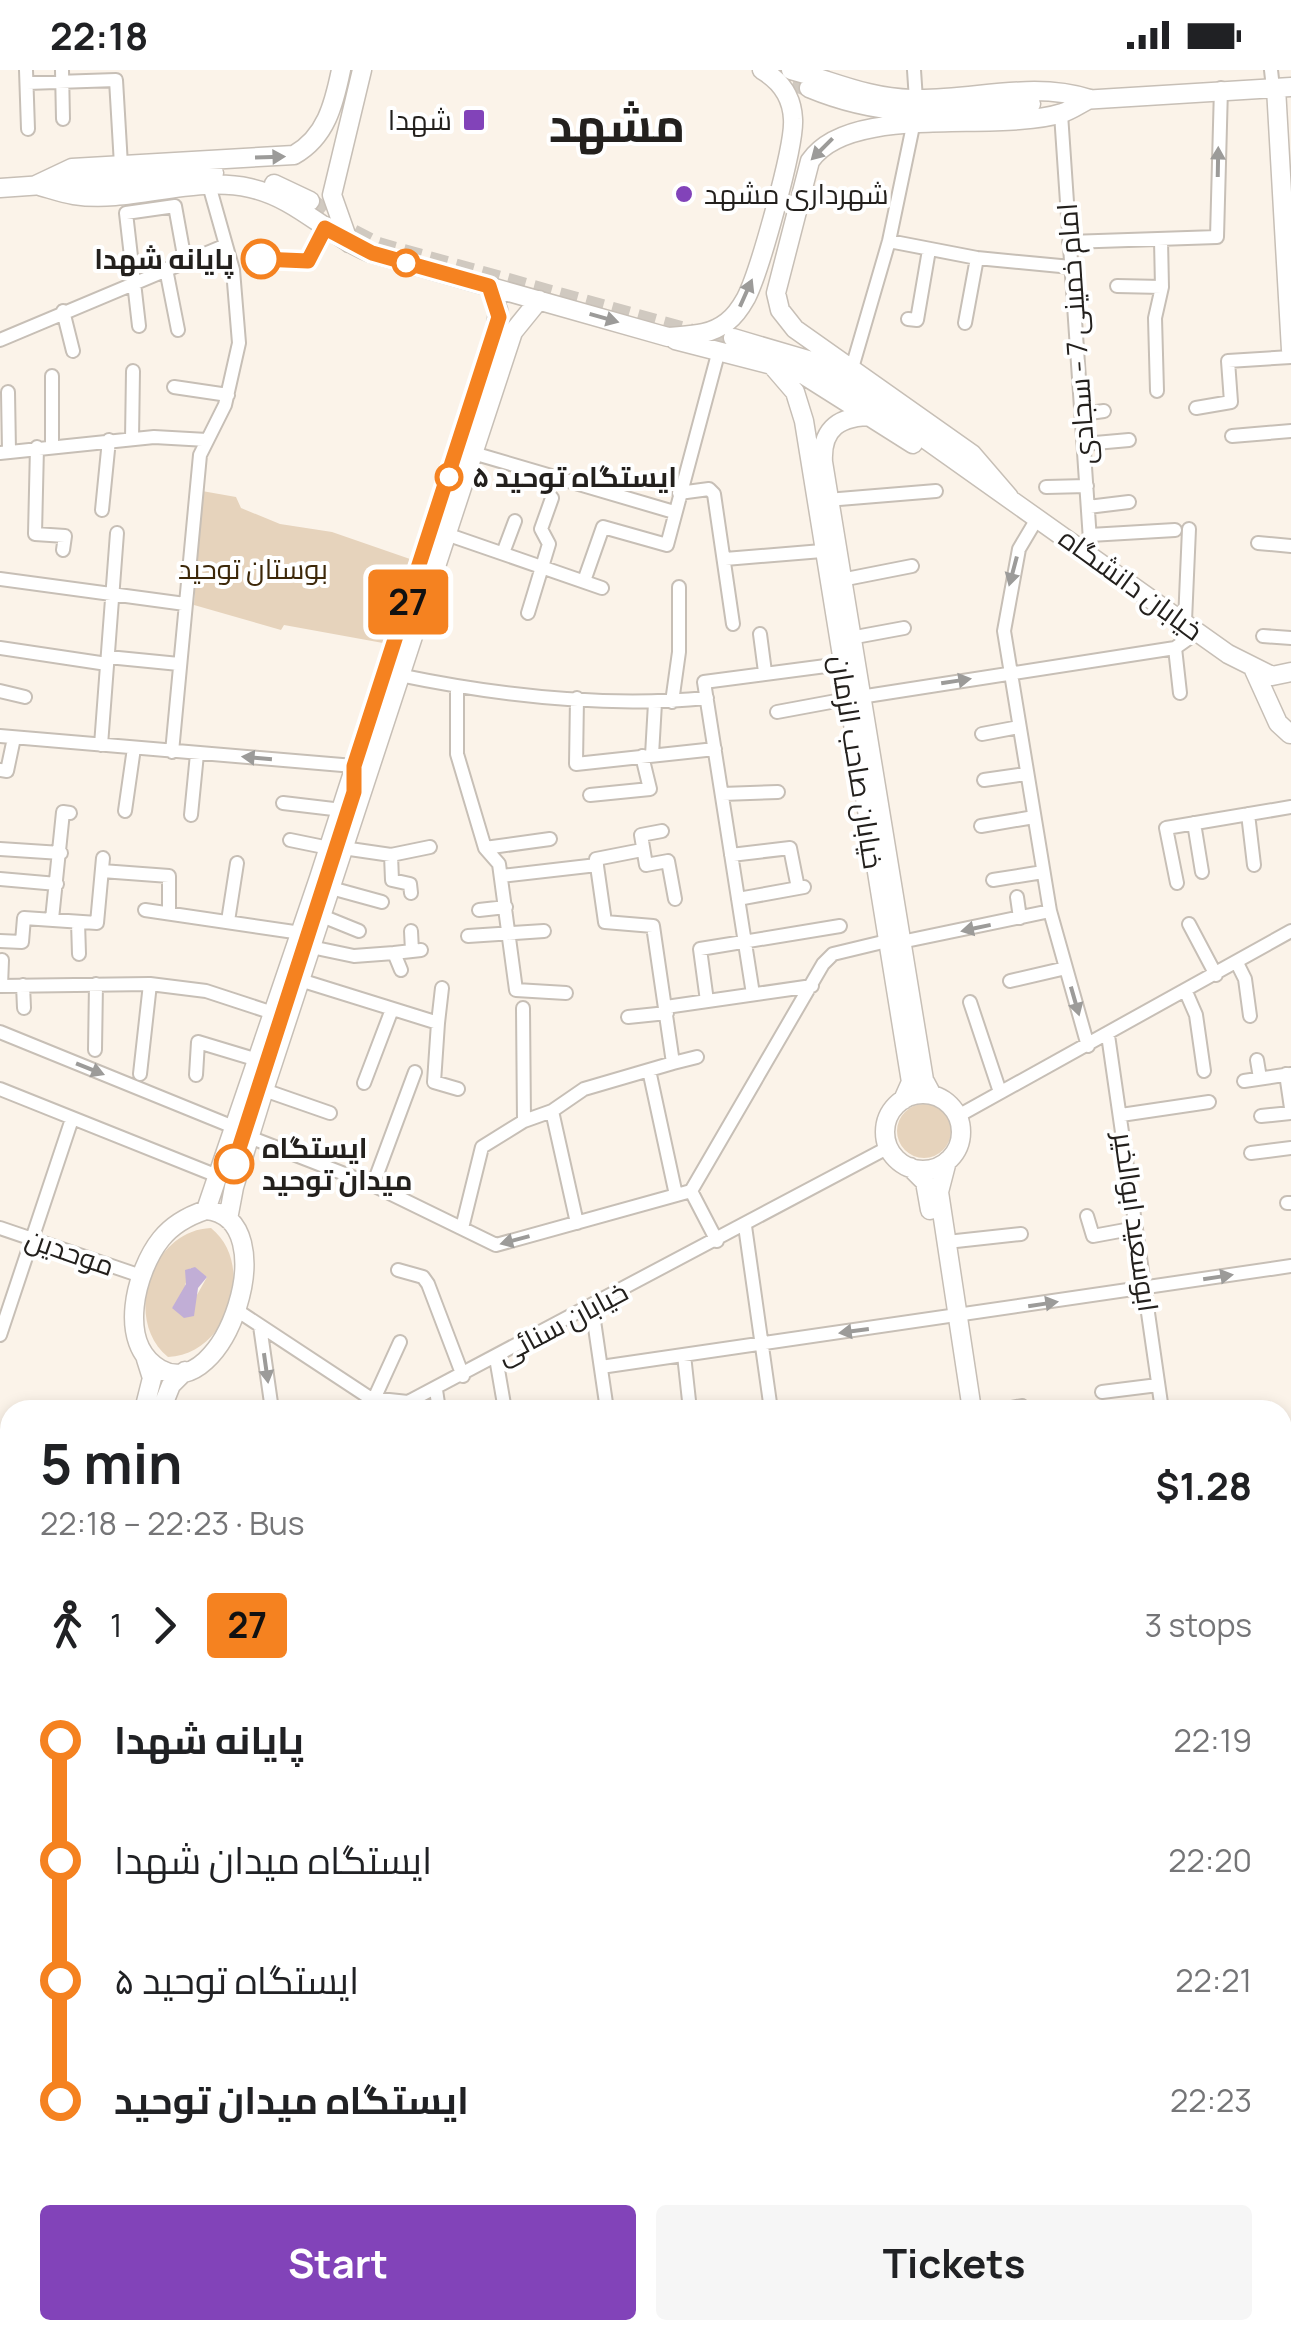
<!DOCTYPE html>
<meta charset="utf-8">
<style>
:root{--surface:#fff;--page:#f6f6f6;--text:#202124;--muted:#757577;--accent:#8243b9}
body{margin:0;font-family:Manrope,Cairo,sans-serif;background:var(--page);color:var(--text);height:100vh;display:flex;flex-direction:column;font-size:38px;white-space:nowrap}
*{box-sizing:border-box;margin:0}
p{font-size:32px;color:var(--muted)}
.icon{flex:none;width:55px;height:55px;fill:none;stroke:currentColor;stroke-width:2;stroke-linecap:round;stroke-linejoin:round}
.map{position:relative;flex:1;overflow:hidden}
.panel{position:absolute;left:0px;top:1330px;width:1292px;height:940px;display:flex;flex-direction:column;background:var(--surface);border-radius:30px 30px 0 0;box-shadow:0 5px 15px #0003}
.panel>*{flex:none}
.badge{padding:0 20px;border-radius:8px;font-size:35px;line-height:65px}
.map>.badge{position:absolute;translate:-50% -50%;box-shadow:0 0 0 5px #fff}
.legs{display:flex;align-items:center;gap:15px;height:110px;padding:0 40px;font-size:32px}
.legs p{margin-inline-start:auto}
.head{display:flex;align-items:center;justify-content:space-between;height:170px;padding:0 40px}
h1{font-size:55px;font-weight:700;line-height:75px}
.action{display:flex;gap:20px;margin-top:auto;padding:20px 40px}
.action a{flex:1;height:115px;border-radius:10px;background:var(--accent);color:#fff;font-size:40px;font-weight:700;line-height:115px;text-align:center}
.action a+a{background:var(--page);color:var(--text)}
ul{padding:0 40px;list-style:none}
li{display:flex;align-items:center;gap:35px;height:120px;font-size:38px}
li i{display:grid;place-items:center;width:15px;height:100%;margin:0 12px;background:currentColor}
li i::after{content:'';width:25px;height:25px;margin:-12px;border:8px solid;border-radius:50%;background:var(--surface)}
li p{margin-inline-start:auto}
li:first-child i{background:linear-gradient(#0000 50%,currentColor 0)}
li:last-child i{background:linear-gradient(currentColor 50%,#0000 0)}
.status{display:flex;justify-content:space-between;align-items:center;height:70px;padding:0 50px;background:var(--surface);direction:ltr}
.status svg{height:28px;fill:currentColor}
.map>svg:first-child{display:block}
.green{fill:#e6d3bc;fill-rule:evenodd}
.water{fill:#c1aed6}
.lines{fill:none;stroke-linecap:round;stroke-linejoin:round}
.major-tunnel{stroke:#d0c9c0;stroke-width:18;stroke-dasharray:18 9;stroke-linecap:butt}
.minor-casing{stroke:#c7bfb6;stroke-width:16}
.major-casing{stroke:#c7bfb6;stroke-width:21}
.minor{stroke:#fff;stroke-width:12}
.major{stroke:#fff;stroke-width:18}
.oneway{fill:#9c9b99}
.line-1-casing{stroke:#fff;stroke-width:22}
.line-1{stroke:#f58220;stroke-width:15}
.poi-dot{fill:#8243b9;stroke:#fff;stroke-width:4}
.stop-1-dot{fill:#fff;stroke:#f58220;stroke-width:5}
.labels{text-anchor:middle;stroke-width:8;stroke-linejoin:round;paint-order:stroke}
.poi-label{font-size:28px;fill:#23201d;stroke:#fff;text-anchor:end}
.stop-label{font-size:28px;font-weight:bold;fill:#23201d;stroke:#fff;text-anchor:start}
.street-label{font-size:28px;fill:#23201d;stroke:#fff}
.park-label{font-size:28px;fill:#3d2809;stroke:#fff}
.town-label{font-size:48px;font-weight:bold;fill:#23201d;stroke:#fff}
</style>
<div class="status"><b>22:18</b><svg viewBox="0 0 49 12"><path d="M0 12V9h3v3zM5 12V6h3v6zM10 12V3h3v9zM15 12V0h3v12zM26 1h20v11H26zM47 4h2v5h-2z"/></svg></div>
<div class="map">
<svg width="1291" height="2270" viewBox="0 0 1291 2270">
<rect width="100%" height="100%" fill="#fbf3e9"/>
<path class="green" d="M202,421L236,427L241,438L280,454L332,462L410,489L383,573L284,555L281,560L194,535Z
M897 1061a27 27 0 1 1 54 0a27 27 0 1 1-54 0Z
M211,1158C257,1195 228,1285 168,1287C122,1250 151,1160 211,1158ZM190,1198L207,1207L193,1232L172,1238L182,1227Z
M1291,1732V2082L1283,2083L1282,1733Z
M1291,2155V2270H1133L1132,2260H1282L1283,2156Z"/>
<path class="water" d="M195,1197L207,1207L198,1218L194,1246L184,1248L172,1238L186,1214L185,1200Z"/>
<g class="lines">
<path class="major-tunnel" d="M768,2L809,18
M310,131L345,159L378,176L692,263L733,268"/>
<defs>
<path id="minor" d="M26,0L28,59
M62,0L63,49
M914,0L916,30
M1271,0L1272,9
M27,13L116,10L121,95
M1061,44L1091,485
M889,171L977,188L1071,197
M1069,172L1217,167L1221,18
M166,199L178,260
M1117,216L1162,217
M63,241L73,281
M908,249L917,250L929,180
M965,253L977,188
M139,256L126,143L175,136L185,191
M0,270L226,175
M852,298L889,171L913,56
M174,317L228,325
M1157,321L1155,248L1162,217L1161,170
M8,322L9,381
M1196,338L1231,332L1228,291L1291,287
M1082,344L1104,341
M1232,366L1291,361
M132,369L133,301
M1084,374L1129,370
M52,375V306
M37,377L35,464L65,466L63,480
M0,383L154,367L207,370
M473,383L674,442
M1046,417L1087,416
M679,423L709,419L714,424L733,554
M827,430L936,421
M1088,437L1129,432
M102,440L109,370
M1038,447L1019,479L1004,561L1050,841L1088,976
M446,464L602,518
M1090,465L1175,460
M1258,473L1291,476
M503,483L515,451
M725,489L822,481
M0,509L185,534
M841,510L912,496
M584,511L603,457L667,475L718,284
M528,543L549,474L541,459L552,428
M1185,551L1189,459
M760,564L765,602
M1263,566L1291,568
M850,568L904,558
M0,578L107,594
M1175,578L1180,623
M108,587L179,594
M399,605C500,626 604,638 707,628
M457,617V684L485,778L499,794L516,920L566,923
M0,621L25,627
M860,627L1175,578L1199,561
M577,628L576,694L715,679
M672,632L679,582V517
M777,642L847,629
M982,664L1019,657
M0,666L354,696
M101,675L117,463
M172,682L200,385L225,335L239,273L233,200L209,115
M652,685L655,633
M0,700L7,701L14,668
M984,710L1026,704
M722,724L778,722
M590,725L650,719L642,686
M283,733L342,740
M125,741L134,678
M1248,744L1254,795
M191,745L197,684
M1194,753L1202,802
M981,756L1034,747
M662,761L641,765L646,795L668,791L675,829
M290,770L329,778
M343,778L391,785L430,777
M485,778L550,769
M0,779L61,783
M391,785L392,810L410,814L411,823
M731,785L790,778L798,818
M102,801L169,806V843
M501,806L597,795
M0,809L57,814
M993,810L1043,802
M1177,813L1166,758L1291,737
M331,818L382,832
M1017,827L1020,848
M738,829L804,817
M145,840L301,863
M479,840L506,837
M322,846L359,861
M52,849L63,742L70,743
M228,851L237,793
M78,852L79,884
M1189,854L1216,905
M411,861L412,881
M468,866L544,861
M0,871L22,872L24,848L97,853L103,788
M901,872L1050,841
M311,877L354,886L394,883L401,900
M394,883L421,880
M1237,893L1245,909L1250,946
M300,910L438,953L442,918
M1010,911L1066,898
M23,915L24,938
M0,916L150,914L206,921L273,943
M1,916L2,890
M1186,922L1196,945L1204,1001
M753,924L704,612L841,594
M707,931L700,879L840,856
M970,932L1000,1022
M666,937L812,916
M523,938L524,1051
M628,947L667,943
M438,953L434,1012L458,1019
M0,962L236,1058
M1108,965L1162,1340
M95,980L96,914
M1257,990L1260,1008
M673,993L697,987
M649,1000L676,1125
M140,1004L150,914
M1286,1004L1291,1038
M196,1005L198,972L258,990
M1244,1011L1291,1004
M364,1013L391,942
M0,1019L220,1107
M264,1020L330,1043
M552,1041L577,1153
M1121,1045L1209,1032
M958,1046L1291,861
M1261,1046L1291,1043
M249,1067L373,1115L496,1175L691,1121
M1251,1083L1291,1078
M373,1115L415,1002
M691,1121L823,894L833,884L887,871
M691,1121L717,1171
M1287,1133H1291
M1087,1146L1093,1166L1136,1158
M745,1156L771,1340
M0,1158L141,1206
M462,1158L482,1077L524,1051L552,1041L584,1019L673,993L653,856L605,852L596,789L642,780
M947,1172L1021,1164
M398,1200L423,1207L428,1214L463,1306
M592,1237L607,1340
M238,1241L370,1328L408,1332L889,1077
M260,1256L272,1340
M0,1265L72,1049
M684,1285L690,1340
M496,1288L505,1340
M601,1297L1291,1196
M436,1320L439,1340
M1102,1322L1158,1315
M374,1329L400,1272
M1001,1340L1022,1336
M1282,1371L1291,1370
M0,1519L10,1522
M1282,1544L1291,1543
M0,1720L9,1723
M1282,2090L1291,2089
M0,2092L10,2091
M116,2260L117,2270
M175,2260L177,2270
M237,2260L239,2270
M296,2260L297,2270
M361,2260L362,2270
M427,2260L428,2270
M501,2260L502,2270
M563,2260L565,2270
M667,2260L669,2270
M754,2260L756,2270
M801,2260L802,2270
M852,2260L854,2270
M903,2260L904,2270
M953,2260L954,2270
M2,2270L76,2260"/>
<path id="major" d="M791,0C833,11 867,28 912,29C973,31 1031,10 1090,29
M809,18C891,52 946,41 1031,34
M1276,18L1291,280
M1082,30L1291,17
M274,114L310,131
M36,115C48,118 61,123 74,125C131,134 192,105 250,118C297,128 328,166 371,183L668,267C690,265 709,266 727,252C735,246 741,237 746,228C759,203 795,76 793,49C792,27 781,11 762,0
M36,115L72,98L294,85C326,67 334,34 341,0
M0,118L214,103
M349,173L332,125L362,0
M733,268L818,293L1228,584L1272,606L1291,602
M675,270L799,302L913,374
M770,293L795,322L804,351L911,1012L903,1030
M873,346C841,346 821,357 823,392L924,1010L932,1025
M1009,427L972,384L795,259L780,240L776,223L810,91C850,32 997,64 1062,43C1072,40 1081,33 1090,29
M1254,600L1278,653L1290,664
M885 1062a38 38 0 1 1 76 0a38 38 0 1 1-76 0Z
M947,1091L939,1122L972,1340
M910,1097L925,1112L930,1140
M206,1140L319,808L496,259L498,240L489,216
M206,1140C287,1147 224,1336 160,1299C116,1274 136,1200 161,1169C173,1154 188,1146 206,1140Z
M228,1149L234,1117L264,1020L513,262L539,230
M144,1340L152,1308L146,1289
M161,1340L171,1315L185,1301
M1282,1714L1291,1712
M1282,1730L1291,1729
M0,1786L10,1756
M0,1838L10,1806
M0,1873L10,1888
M0,1906L10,1901
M1098,2260L1100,2270"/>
</defs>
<use href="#minor" class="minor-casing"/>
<use href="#major" class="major-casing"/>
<use href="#minor" class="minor"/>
<use href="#major" class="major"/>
</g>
<defs><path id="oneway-solid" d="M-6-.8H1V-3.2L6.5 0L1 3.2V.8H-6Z" transform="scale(2.5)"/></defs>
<g class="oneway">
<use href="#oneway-solid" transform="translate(822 79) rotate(135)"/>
<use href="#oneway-solid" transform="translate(270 87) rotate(-2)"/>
<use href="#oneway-solid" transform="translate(1218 92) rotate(-89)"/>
<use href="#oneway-solid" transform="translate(746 223) rotate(-66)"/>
<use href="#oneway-solid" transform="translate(604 248) rotate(16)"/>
<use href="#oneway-solid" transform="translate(1013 501) rotate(105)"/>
<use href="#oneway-solid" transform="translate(956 611) rotate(-9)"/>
<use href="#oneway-solid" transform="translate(257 688) rotate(-175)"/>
<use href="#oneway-solid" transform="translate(976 858) rotate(168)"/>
<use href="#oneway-solid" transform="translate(1075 931) rotate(74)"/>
<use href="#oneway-solid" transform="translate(90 999) rotate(22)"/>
<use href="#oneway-solid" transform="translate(515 1170) rotate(165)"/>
<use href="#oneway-solid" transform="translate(1218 1207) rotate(-9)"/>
<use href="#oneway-solid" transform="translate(1043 1234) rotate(-9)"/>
<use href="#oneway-solid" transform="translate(854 1261) rotate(172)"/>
<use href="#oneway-solid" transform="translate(266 1298) rotate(82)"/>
</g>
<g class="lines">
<defs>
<path id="line-1" d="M234,1094L354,722V696L499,247L489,216L372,183L325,158L308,191L261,189"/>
</defs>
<use href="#line-1" class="line-1-casing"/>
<use href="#line-1" class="line-1"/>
</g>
<g class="poi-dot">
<rect x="462" y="38" width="24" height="24" rx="5"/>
<circle cx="684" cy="124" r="10"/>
</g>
<g class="stop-1-dot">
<circle cx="261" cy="189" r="18"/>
<circle cx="406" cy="193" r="12"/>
<circle cx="449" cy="407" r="12"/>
<circle cx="234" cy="1094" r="18"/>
</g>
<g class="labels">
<g class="poi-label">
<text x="452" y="60">شهدا</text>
<text x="704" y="134" text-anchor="start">شهرداری مشهد</text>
</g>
<g class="stop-label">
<text x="234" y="199" text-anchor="end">پایانه شهدا</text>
<text x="472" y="417">ایستگاه توحید ۵</text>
<text x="262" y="1088">ایستگاه<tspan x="262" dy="32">میدان توحید</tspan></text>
</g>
<g class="street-label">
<text transform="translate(1076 264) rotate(-94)" y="10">امام خمینی 7 - سجادی</text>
<text transform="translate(1131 514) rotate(36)" y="10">خیابان دانشگاه</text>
<text transform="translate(857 692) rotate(81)" y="10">خیابان صاحب الزمان</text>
<text transform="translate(1136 1152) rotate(82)" y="10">ابوسعید ابوالخیر</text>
<text transform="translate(70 1182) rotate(19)" y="10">موحدین</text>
<text transform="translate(562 1253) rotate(-28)" y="10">خیابان سنائی</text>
</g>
<g class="park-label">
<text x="253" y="509">بوستان توحید</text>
</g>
<g class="town-label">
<text x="617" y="72">مشهد</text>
</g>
</g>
</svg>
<b class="badge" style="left:408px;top:532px;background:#f58220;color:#111">27</b>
<section class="panel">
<div class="head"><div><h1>5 min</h1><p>22:18 – 22:23 · Bus</p></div><b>$1.28</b></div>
<div class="legs"><svg class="icon" aria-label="walk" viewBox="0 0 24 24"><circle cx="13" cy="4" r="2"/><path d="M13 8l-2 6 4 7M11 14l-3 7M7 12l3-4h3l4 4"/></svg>1<svg class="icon" aria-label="forward" viewBox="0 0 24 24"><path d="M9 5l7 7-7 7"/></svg><b class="badge" style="background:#f58220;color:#111">27</b><p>3 stops</p></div>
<ul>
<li><i style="color:#f58220"></i><b>پایانه شهدا</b><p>22:19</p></li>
<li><i style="color:#f58220"></i><span>ایستگاه میدان شهدا</span><p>22:20</p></li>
<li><i style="color:#f58220"></i><span>ایستگاه توحید ۵</span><p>22:21</p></li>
<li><i style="color:#f58220"></i><b>ایستگاه میدان توحید</b><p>22:23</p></li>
</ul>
<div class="action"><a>Start</a><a>Tickets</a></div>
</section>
</div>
